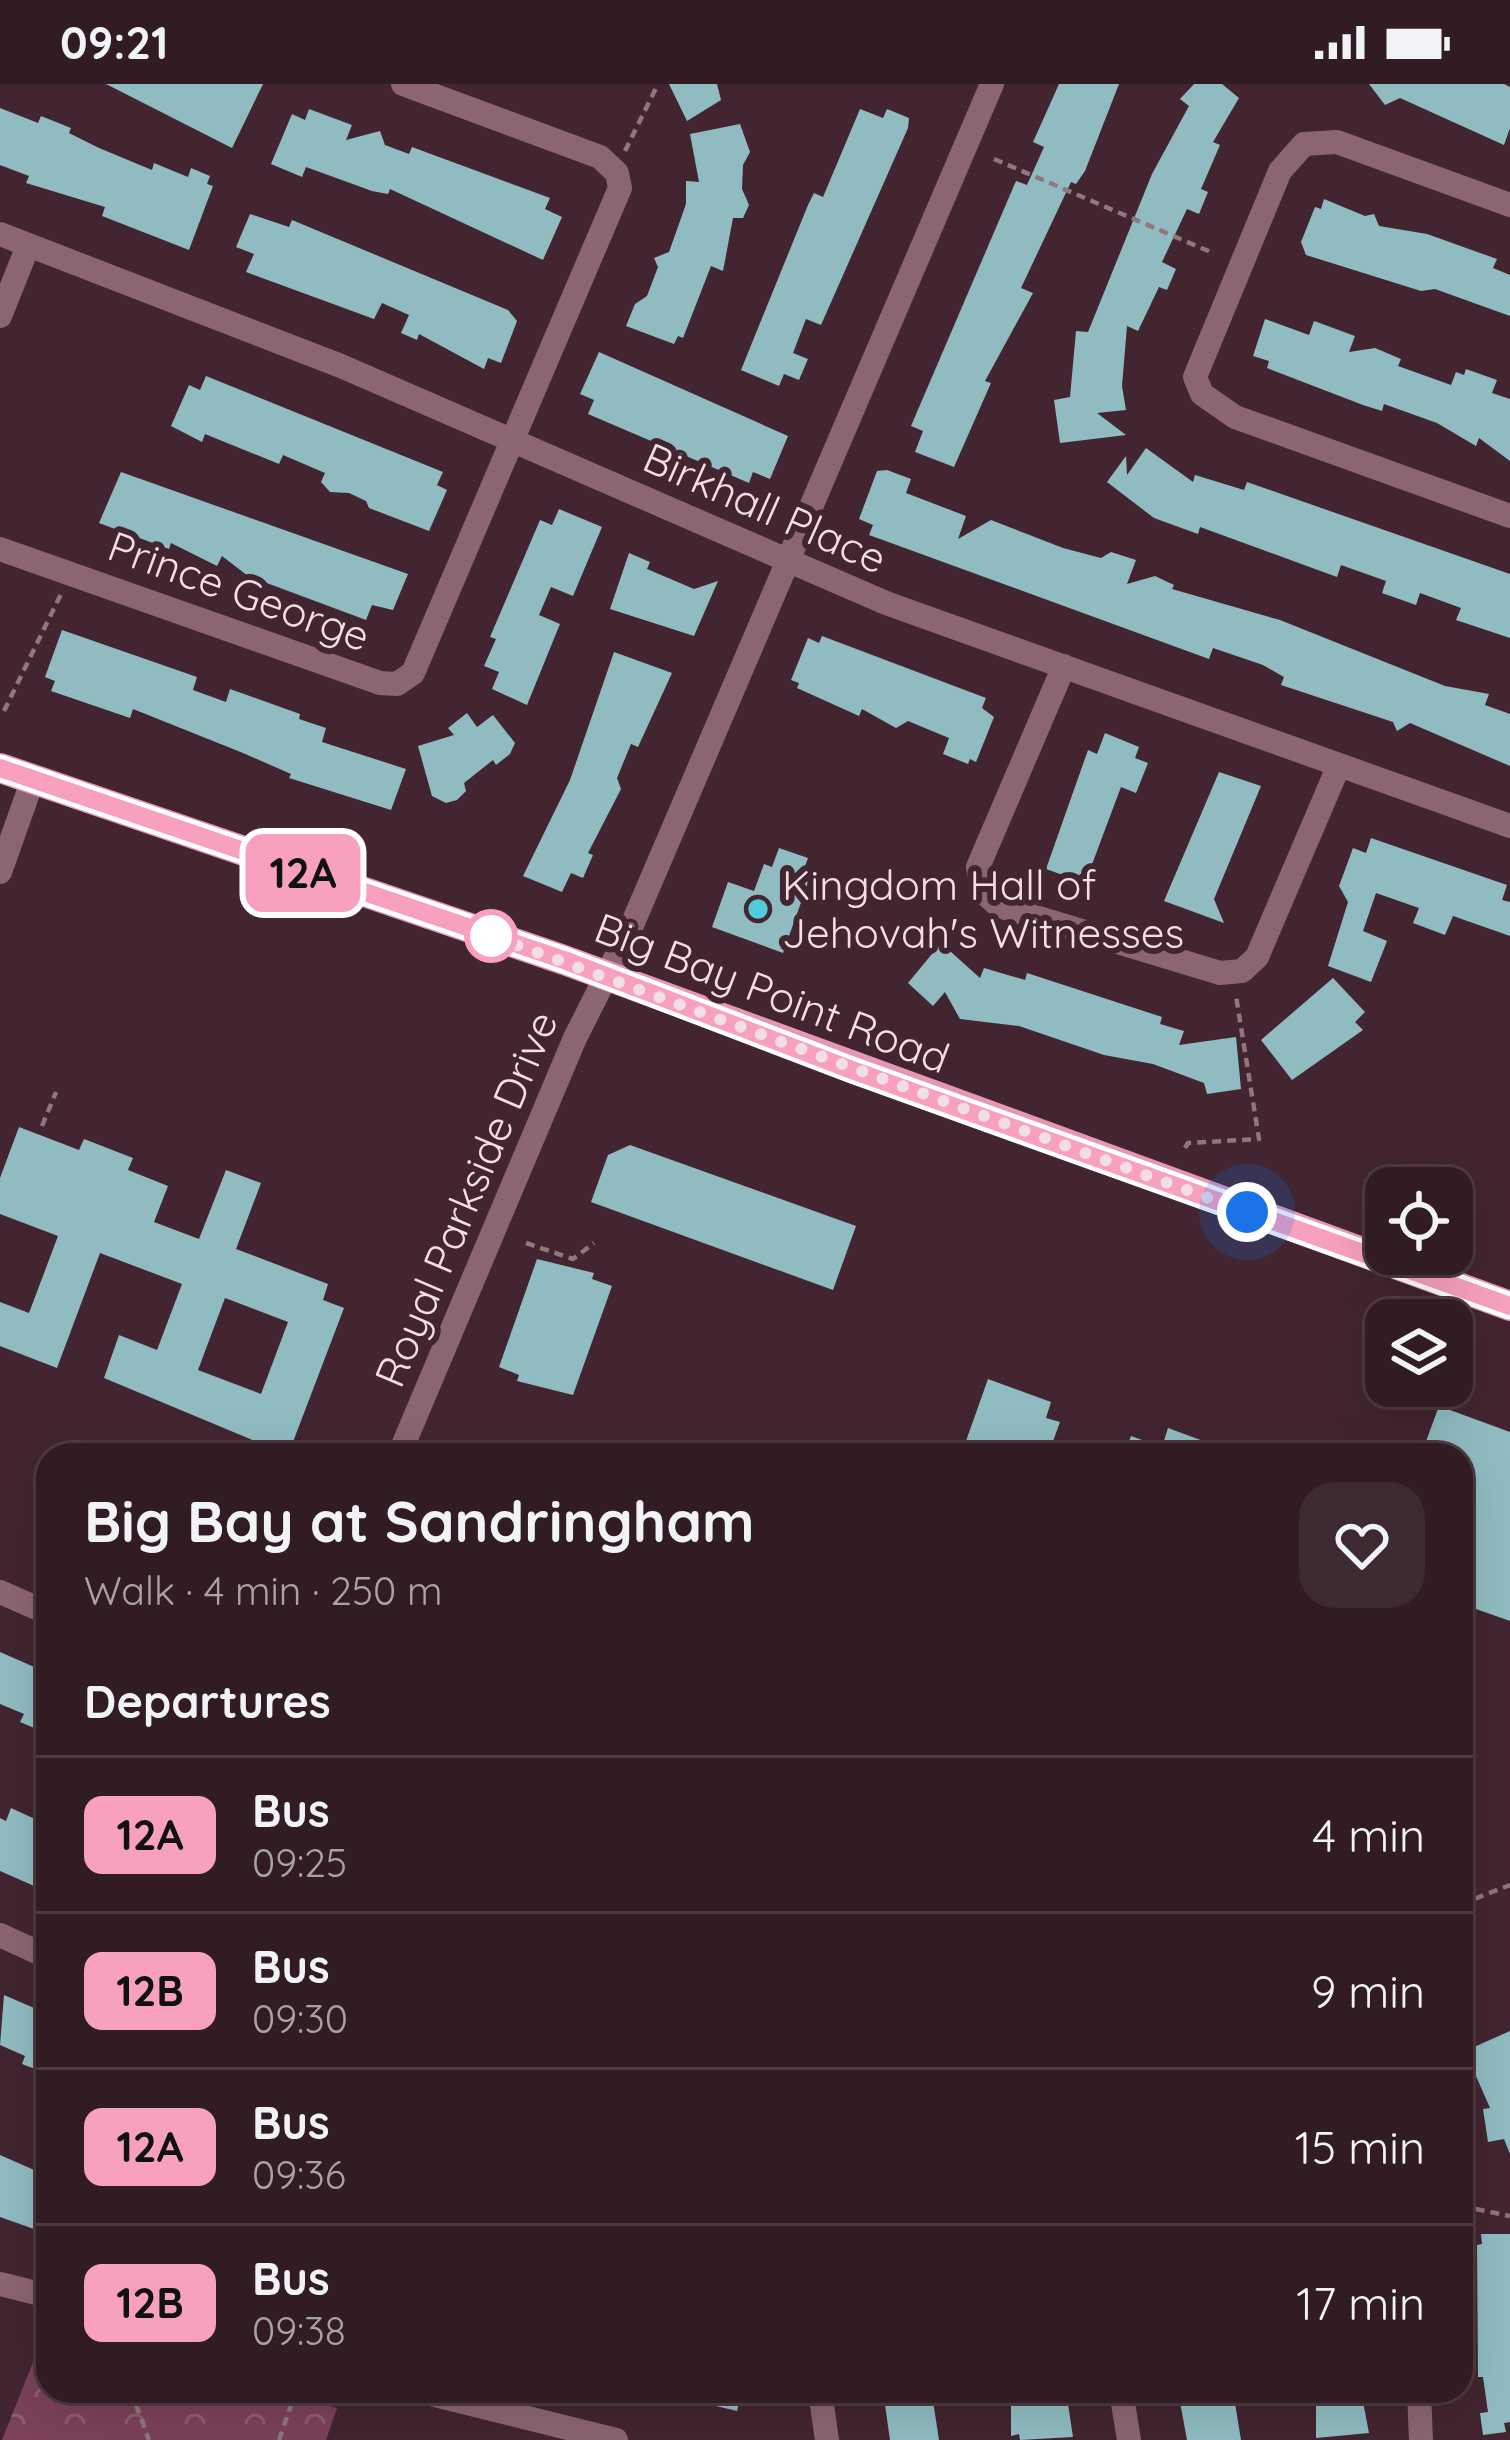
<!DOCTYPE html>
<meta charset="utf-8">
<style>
:root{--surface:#321c24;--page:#3d2931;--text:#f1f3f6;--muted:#a8a1a6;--line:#4d3a41}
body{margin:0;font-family:Quicksand,sans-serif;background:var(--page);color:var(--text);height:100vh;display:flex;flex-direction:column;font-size:45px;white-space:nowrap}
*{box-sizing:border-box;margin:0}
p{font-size:39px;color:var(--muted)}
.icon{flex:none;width:66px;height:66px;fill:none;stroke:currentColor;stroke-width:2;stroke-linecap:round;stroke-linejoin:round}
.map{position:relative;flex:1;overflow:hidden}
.panel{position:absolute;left:36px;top:1359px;width:1437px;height:960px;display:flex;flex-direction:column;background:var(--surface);border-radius:36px;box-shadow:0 12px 48px #0002,0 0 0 3px var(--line)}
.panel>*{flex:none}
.badge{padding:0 24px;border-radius:18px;font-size:42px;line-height:78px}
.buttons{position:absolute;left:1365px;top:1083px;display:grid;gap:24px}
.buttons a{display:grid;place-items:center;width:108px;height:108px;border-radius:24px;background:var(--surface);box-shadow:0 12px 48px #0002,0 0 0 3px var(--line);font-size:60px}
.you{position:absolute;width:60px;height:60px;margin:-30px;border:9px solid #fff;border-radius:50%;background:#1a73e8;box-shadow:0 0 0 18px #1a73e833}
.map>.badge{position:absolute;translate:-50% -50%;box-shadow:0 0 0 6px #fff}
h2{padding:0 48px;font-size:45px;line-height:108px}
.round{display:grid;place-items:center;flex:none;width:126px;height:126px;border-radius:36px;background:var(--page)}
.head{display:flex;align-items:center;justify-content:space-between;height:204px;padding:0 48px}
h1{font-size:57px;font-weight:700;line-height:90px}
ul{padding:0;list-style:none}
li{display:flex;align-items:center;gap:36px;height:156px;padding:0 48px;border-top:3px solid var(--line)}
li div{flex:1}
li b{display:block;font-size:45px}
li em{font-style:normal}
li .badge{min-width:132px;font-weight:700;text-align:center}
.status{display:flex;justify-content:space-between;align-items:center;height:84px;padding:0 60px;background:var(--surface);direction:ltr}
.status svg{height:33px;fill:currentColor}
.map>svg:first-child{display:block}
.park{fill:url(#park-crowns)}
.building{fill:#90bcc1;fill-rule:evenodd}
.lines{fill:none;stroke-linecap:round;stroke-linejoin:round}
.path{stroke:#8f767f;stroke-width:4.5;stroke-dasharray:9 6;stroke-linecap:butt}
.minor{stroke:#8b6572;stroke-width:24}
.primary{stroke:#e598b5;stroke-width:30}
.line-casing{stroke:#fff;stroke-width:27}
.line{stroke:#f8a1be;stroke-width:18}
.walk{stroke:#f2dfe5;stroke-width:12;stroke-dasharray:0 21.6}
.poi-dot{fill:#52cbd9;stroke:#422530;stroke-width:4.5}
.stop-dot{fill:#fff;stroke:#f8a1be;stroke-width:6}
.labels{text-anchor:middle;stroke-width:12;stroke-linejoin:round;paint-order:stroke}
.street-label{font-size:42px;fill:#f2dfe5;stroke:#422530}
.poi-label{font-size:42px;fill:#f2dfe5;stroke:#422530;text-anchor:start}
</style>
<div class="status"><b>09:21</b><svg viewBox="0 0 49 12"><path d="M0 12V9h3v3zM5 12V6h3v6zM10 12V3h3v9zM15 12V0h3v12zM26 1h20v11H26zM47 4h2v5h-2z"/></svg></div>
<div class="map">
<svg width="1510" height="2356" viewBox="0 0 1510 2356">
<defs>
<pattern id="park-crowns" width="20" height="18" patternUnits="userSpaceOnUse" patternTransform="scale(3)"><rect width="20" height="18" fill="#7b4259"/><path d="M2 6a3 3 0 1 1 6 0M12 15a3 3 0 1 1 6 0" fill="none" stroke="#8e5d71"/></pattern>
</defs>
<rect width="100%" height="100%" fill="#422530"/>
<path class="park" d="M45,2248L48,2307H271L337,2324L326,2356H2Z"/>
<path class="building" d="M106,0H263L232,64Z
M669,0H717L721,16L687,37Z
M1059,0H1119L1085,87L1076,100L1071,98L1021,204L1033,209L985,297L991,299L954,383L915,368L923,347L911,342L1016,97L1027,101L1044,63L1033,58Z
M1194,0H1222L1239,14L1213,58L1220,61L1201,105L1208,108L1199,130L1187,125L1162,178L1176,185L1167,206L1159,203L1138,247L1127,242L1122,302L1126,326L1097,329L1126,351L1060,359L1054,316L1070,313L1076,247L1088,248L1152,90L1189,22L1180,15Z
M1369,0H1504L1510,3V44L1504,61L1400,14L1385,21Z
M0,24L38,39L41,32L71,44L69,49L99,64L152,86L154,79L188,93L191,84L210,92L207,100L213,102L189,166L102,132L105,123L26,99L29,92L0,81Z
M309,25L352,41L346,56L380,47L385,61L409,70L412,63L550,114L545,125L562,133L543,176L390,105L388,110L372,107L306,83L302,93L271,80L292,30L305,36Z
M860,25L883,34L887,25L909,34L908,44L821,241L806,235L793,269L808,275L799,296L784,290L779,302L741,286L808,121L814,109L823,113Z
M740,40L750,68L743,81L742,105L749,121L743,134H733L723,187L711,182L683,254L678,252L674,260L626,242L635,220L647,212L658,183L654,174L669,168L686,120V97L699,98L690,50Z
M1324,115L1365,132L1374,130L1379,142L1427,150L1497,175L1493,184L1510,191V232L1435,205L1421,207L1306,171L1301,158L1315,123L1321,125Z
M250,130L289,143L292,136L508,226L517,237L501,279L488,274L484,285L419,250L417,256L401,249L409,231L382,219L374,235L246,188L254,170L236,163Z
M1265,235L1309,251L1314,237L1355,252L1349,268L1375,264L1401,275L1398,282L1451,301L1456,288L1464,291L1466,285L1497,296L1492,309L1510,315V377L1479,354L1476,362L1437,339L1384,320L1382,327L1363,321L1267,284L1269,277L1253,272Z
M599,268L788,352L770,395L753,388L749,399L588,330L594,316L580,310Z
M206,292L443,388L437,401L447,406L429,447L369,424L366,417L349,409L330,408L321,398L325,389L283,371L279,380L205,350L202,358L171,342L189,301L200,306Z
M1146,364L1193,398L1195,391L1244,406L1247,398L1510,490V554L1456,536L1461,524L1420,509L1416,521L1382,509L1386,497L1341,481L1337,493L1200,443L1198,450L1154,434L1107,398L1126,372L1127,391Z
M887,386L911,395L906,409L966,432L958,455L991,436L1063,464L1101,474L1111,468L1136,476L1127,500L1155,492L1174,501L1172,505L1280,536L1445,602L1489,610L1485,621L1510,630V682L1410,639L1397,647L1393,638L1281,601L1284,593L1263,581L1213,564L1209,575L869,451L873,441L859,435L877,387Z
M121,388L408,490L393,526L372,521L366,536L248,492L222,472L217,482L171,459L169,465L99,439Z
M559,425L602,443L573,512L551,503L539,531L560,540L527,621L492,605L499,588L484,582L496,555L490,553L540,436L552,441Z
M629,469L650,478L647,485L694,505L718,497L694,552L610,525Z
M62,546L197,593L193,606L226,618L230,605L300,630L299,635L326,644L322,658L406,685L391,726L289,694L291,690L243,669L133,625L130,634L51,607L55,597L45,593Z
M822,552L986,614L982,624L994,633L976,678L970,675L968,680L943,670L949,654L908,637L896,644L862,625L859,632L797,604L799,599L791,596L808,554L819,559Z
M614,568L672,589L638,663L631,660L617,694L621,705L588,769L593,771L583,794L571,789L562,808L523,792L570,696Z
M467,629L477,643L493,631L515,659L510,670L496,681L493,676L464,699L466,707L457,716L446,719L432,712L418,662L454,651L448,644Z
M1105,649L1139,663L1135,674L1148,679L1136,709L1121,703L1085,799L1046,785L1088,666L1097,670Z
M1219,688L1261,702L1214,815L1224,839L1164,817Z
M1371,754L1507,801L1502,816L1510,818V852L1453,832L1445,851L1413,839L1419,824L1376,809L1363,847L1387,857L1371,898L1328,882L1348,818L1339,802L1353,764L1366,769Z
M779,764L808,774L801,793L809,796L783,869L712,843L728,798L754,807L764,780L772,783Z
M941,859L980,894L984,884L1025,896L1027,889L1162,933L1160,940L1184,947L1179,961L1236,953L1241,1005L1207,1010L1204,999L1153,980L1104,971L1019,942L960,935L945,908L933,922L908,899Z
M1333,894L1365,928L1355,938L1363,946L1292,996L1261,956Z
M19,1043L79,1066L84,1055L133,1074L128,1086L168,1102L154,1138L199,1155L226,1086L261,1099L236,1165L328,1200L323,1216L344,1224L288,1371L104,1294L119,1251L157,1266L182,1200L100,1169L57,1284L0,1262V1218L29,1229L58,1152L0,1130V1094ZM225,1214L288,1238L261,1310L198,1286Z
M630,1061L856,1142L833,1206L591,1118L608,1071Z
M537,1175L594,1189L592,1195L612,1202L573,1311L517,1297L519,1291L499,1283Z
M988,1295L1051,1318L1046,1334L1060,1338L1048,1371H961Z
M1439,1322L1510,1348V1537L1476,1525L1463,1561L1461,1371H1421Z
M1168,1344L1236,1369L1235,1371H1124L1131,1352L1162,1363Z
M0,1568L48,1589L44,1648L20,1638L24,1630L0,1620Z
M11,1724L48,1741V1788L41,1805L0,1787V1734L6,1737Z
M4,1911L48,1930V1990L22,1980L25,1972L0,1961Z
M1510,1947V2070L1504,2055L1488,2058L1483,2025L1490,2024L1465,1967Z
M0,2071L48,2092V2150L0,2133Z
M1481,2150H1510V2338L1504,2339L1506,2348L1483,2351L1480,2329L1488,2328L1483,2293H1478L1477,2161L1482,2160Z
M683,2307H742L737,2327L682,2314Z
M883,2307H905L906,2321L933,2317L939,2356H890Z
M1011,2307H1066L1073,2353L1020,2356L1019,2350L1011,2352Z
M1178,2307H1233L1241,2356H1187Z
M1361,2307L1369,2349L1316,2354V2310Z"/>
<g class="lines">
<path class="path" d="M625,67L658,0
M994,75L1213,169
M4,627L62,508
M42,1042L56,1008
M1185,1064L1188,1059L1259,1055L1236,912
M526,1159L573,1175L594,1159
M1461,1820L1510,1801
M1461,2122L1510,2132
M131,2307L149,2356
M279,2356L296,2307"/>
<path class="minor" d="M1510,121L1337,58L1304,60L1280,87L1195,293L1202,310L1235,333L1510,432
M0,150L341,282L886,519L1510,742
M0,232L28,162
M0,465L380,599L397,600L413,589L620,104L617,89L600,73L403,0
M1064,582L978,783L982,807L999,822L1220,889L1242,887L1257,873L1339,681
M0,788L33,695
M399,1371L575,954L632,841L992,0
M0,1508L48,1529
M0,1851L48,1873
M0,2200L48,2212
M419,2307L616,2356
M820,2307L827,2356
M1121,2307L1129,2356
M1419,2307L1421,2356"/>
<path class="primary" d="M0,684L564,876L1510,1222"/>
</g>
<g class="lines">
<defs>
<path id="line" d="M0,684L564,876L852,986L1510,1222"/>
</defs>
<use href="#line" class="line-casing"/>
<use href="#line" class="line"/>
<path class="walk" d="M491,852L484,849L1247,1128"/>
</g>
<circle class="poi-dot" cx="758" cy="825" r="12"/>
<circle class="stop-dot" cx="491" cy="852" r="24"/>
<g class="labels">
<g class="street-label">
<text transform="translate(765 424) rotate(24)" y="15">Birkhall Place</text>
<text transform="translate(239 507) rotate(20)" y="15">Prince George</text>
<text transform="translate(772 909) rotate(21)" y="15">Big Bay Point Road</text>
<text transform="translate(466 1115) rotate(-67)" y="15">Royal Parkside Drive</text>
</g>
<g class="poi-label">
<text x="782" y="816">Kingdom Hall of<tspan x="782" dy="48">Jehovah's Witnesses</tspan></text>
</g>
</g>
</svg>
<div class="buttons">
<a><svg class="icon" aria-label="locate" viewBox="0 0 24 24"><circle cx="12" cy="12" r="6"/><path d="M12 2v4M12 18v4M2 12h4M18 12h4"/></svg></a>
<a><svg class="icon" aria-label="layers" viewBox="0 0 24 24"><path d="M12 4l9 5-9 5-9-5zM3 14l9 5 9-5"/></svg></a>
</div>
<div class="you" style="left:1247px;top:1128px"></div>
<b class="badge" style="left:303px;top:789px;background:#f8a1be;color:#111">12A</b>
<section class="panel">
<div class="head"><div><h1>Big Bay at Sandringham</h1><p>Walk · 4 min · 250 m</p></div><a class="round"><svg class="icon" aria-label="heart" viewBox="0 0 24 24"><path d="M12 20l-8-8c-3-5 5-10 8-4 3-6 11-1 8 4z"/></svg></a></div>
<h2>Departures</h2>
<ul>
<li><span class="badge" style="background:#f8a1be;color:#111">12A</span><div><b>Bus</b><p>09:25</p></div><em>4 min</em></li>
<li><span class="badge" style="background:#f8a1be;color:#111">12B</span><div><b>Bus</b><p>09:30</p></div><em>9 min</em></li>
<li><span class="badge" style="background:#f8a1be;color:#111">12A</span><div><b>Bus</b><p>09:36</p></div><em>15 min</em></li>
<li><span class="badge" style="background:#f8a1be;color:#111">12B</span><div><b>Bus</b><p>09:38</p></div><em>17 min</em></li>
</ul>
</section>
</div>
